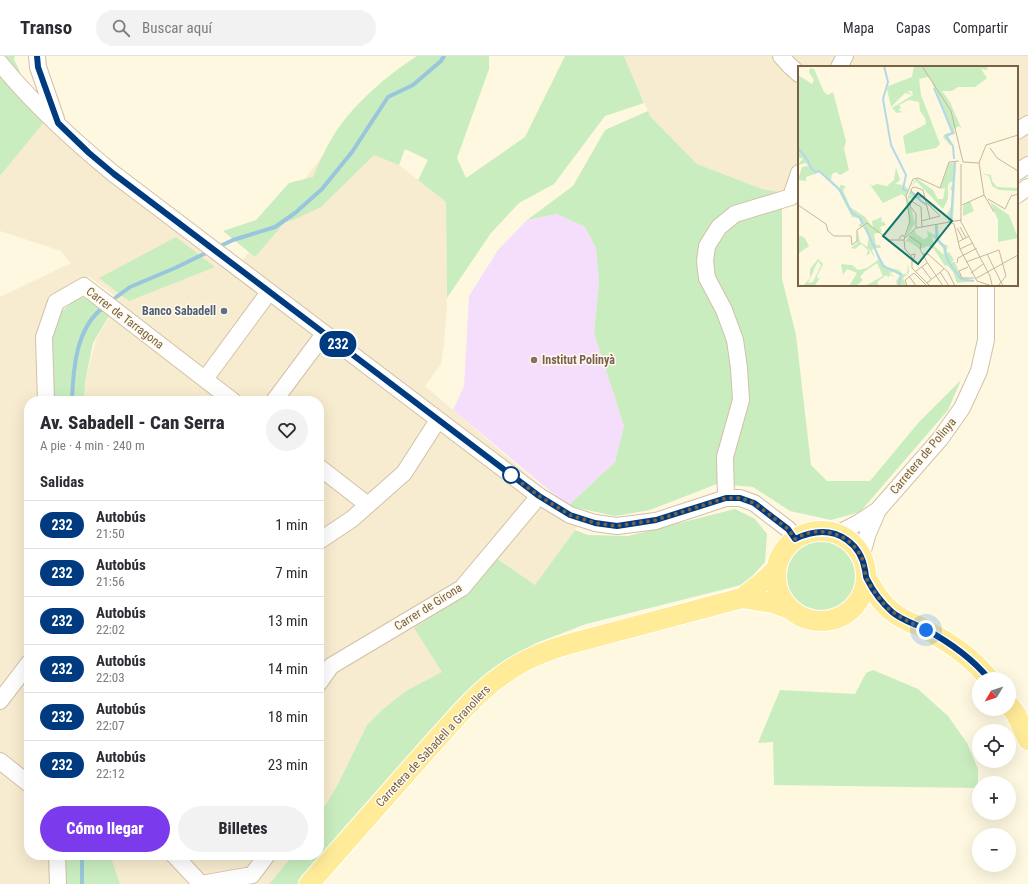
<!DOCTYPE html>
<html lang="es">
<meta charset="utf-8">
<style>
:root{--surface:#fff;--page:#f2f2f3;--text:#2b2b33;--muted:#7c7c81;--line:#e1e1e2;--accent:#7c3aed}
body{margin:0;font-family:"Roboto Condensed",sans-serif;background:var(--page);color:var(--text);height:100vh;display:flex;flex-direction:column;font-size:15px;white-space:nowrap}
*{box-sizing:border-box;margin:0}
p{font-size:13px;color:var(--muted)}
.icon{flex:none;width:22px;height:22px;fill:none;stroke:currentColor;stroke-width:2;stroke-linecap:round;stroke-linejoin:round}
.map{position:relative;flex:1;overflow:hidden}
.side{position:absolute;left:24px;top:340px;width:300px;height:464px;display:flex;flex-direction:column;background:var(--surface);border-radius:16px;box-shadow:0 4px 16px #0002}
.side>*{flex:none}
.badge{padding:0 8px;border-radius:13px;font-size:14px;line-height:26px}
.needle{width:26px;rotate:231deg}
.fabs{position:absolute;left:972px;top:616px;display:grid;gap:8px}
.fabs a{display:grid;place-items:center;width:44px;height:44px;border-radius:50%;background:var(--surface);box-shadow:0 4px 16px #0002;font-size:20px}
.you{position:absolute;width:20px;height:20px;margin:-10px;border:3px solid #fff;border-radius:50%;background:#1a73e8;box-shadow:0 0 0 6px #1a73e833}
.map>.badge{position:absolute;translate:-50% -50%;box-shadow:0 0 0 2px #fff}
h2{padding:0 16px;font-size:15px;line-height:36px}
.round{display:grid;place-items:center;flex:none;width:42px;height:42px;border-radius:21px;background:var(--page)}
.overview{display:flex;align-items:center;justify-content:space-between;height:68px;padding:0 16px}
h1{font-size:19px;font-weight:800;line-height:30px}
.action{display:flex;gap:8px;margin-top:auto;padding:8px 16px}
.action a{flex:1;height:46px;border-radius:24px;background:var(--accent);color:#fff;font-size:16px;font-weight:800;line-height:46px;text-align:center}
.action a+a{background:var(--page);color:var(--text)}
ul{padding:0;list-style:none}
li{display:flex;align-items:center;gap:12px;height:48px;padding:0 16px;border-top:1px solid var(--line)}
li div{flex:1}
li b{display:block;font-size:15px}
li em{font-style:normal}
li .badge{min-width:44px;font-weight:700;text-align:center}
header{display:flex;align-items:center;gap:24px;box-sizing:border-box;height:56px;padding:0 20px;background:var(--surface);border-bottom:1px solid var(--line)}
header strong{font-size:19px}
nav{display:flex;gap:22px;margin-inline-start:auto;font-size:14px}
.search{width:280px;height:36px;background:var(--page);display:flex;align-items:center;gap:10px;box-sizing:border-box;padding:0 14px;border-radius:22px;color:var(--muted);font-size:15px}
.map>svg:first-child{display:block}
.residential{fill:#f7eccf}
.education{fill:#f5defb}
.green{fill:#c9edbf}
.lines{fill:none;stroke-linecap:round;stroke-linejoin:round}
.stream{stroke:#99c6dd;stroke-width:4}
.minor-casing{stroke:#d1c1a7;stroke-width:18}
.major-casing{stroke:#fff;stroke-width:22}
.minor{stroke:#fff;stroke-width:16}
.major{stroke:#ffeb98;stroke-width:20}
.line-casing{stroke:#fff;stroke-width:9}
.line{stroke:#003b80;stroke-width:6}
.walk{stroke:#796145;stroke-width:4;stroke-dasharray:0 7.2}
.service-dot{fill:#5c6f8a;stroke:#fffaea;stroke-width:1.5}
.education-dot{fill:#8d6e63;stroke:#fffaea;stroke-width:1.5}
.stop-dot{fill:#fff;stroke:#003b80;stroke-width:2}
.labels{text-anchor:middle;stroke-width:3;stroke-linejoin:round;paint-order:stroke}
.service-label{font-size:12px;font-weight:bold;fill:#4e5e75;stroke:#fffaea;text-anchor:end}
.street-label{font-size:12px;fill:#796145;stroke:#fffaea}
.education-label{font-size:12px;font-weight:bold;fill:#785e54;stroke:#fffaea;text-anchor:start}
.inset-river{fill:none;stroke:#b4d8ea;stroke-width:2}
.inset-road{fill:none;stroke:#c5b79e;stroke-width:1}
.view{fill:#0f766e;fill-opacity:0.15;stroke:#0f766e;stroke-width:2}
.inset-edge{fill:none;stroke:#796145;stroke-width:2}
</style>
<header>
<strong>Transo</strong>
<div class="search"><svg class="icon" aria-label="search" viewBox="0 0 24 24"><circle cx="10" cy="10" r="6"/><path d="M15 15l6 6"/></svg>Buscar aquí</div>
<nav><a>Mapa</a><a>Capas</a><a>Compartir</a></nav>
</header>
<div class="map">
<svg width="1028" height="828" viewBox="0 0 1028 828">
<rect width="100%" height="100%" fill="#fef8e1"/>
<path class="residential" d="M624,0H1028V116L1017,122V11H799V138L786,137L762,133L697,108L650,60Z
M44,66L233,217L347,68L446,146L447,250L444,288L441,308L425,330L540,429L568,450L582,464L535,529L496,501L493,576L440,618L406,635L382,654L367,669L337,730L319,760V345H84L85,326L96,284L119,243L88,220L61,256L53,345H29V799H57V828H0V241L71,207L61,195L0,175V120Z
M110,799H293L269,828H120Z"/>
<path class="education" d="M557,158L585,171L596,192L599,227L594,277L624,370L615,406L568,450L453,354L464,330L469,240L498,194L527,164Z"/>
<path class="green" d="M0,0H15L14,3L20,16L30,48L44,66L0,120Z
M417,0H489V13L457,102L466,122L525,81L565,0H624L644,47L605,60L554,128L519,147L491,177L447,242L446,146L418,124L428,104L405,93L399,109L374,99L321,151L293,164L285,166L255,201L223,175L256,164L289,127L313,121C319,108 324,95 332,82C350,51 387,19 417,0Z
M648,55L650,60L697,108L762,133L786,137L731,155L702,191L731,285L736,343L722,426L650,454L615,460L568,450L615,406L624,370L594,277L599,227L596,192L585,171L557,158L527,164L573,130L605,74Z
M782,150V223L796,279L811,409L827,425H870L919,366L961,324L948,354L860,456L831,464L790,455L753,431L730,429L731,401L745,345L714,223L711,203L715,189L725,173L740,162Z
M176,181L215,211L129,245L99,222Z
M78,240L92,244L110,258L93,287L85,326L84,345H53L51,278L61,256Z
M735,453L755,463L767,478L765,506L745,528L586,568L534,588L495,615L375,742L299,828H269L293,799H319V760L337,730L367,669L382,654L406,635L442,616L414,572L464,539L495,501L535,529L575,474L588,479L628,480Z
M784 520a37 37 0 1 1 74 0a37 37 0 1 1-74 0Z
M873,614L918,633L948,660L967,687L978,713V732L774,729L773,686L758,687L780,634L855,638L866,617Z
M63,799H110L120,828H64Z"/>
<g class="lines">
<path class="stream" d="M218,191L233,184L275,171L295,157L322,133L352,96L388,41L413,29L441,5L444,0
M111,245L130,231L175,212L210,195
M72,345C73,313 76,271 104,251
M82,828V799"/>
<defs>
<path id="minor" d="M37,0L38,11L56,63
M781,0L789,9L799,18
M0,7C32,47 74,85 114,118L539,440L570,459L595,467L617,470L656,465L726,442H740L754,447L788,473L795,483
M839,11L845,0
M1017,75L1028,68
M1017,116L1028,109
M1017,139L1028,131
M205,323L269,236
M46,345L44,281L56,246L84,230L233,345
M274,345L324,278
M319,411L368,449
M726,442L725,401L741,344L739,312L735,284L724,254L707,222L705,205L707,190L719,171L735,158L791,141L799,117
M837,478L860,466L878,454L940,383L962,352L979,315L986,284V229
M319,485L352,463L404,417L438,364
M861,501L868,477L878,454
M319,627L331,610L462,532L539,440
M0,645L29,607
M0,705L29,728
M57,799L58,828
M174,799L201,828
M201,828L252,819L267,799"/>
<path id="major" d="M776 520a45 45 0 1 1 90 0a45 45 0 1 1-90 0Z
M866,521C873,533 882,549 894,557C901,563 912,567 921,571C947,585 971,600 989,623
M742,542L765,524L777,512
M1009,649L1016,658L1028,684
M309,828C349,783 388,738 428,693C451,668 473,640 501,620C522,604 544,595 569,588L742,542L773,547L790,553"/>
</defs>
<use href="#minor" class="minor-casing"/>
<use href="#major" class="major-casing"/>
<use href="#minor" class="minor"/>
<use href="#major" class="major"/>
</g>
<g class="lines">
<defs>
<path id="line" d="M37,0L38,11L58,67L89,97L114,118L539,440L570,459L595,467L617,470L656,464L726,442H740L754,447L788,473L795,483C812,475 830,472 847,484C857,491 863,502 865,514C866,517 865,520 867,523C873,535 882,547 892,556C901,564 915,568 925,573C949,586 972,602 989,623"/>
</defs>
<use href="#line" class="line-casing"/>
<use href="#line" class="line"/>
<path class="walk" d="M511,419L539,440L570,459L595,467L617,470L656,464L726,442H740L754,447L788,473L795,483C799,481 804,478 809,477C829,472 851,481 861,500C864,506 864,514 866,520C867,527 878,540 882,546C894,560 910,566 926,574"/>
</g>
<circle class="service-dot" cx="224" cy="255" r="4"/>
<circle class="education-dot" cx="534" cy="304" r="4"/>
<circle class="stop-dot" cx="511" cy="419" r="8"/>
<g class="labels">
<g class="service-label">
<text x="216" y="259">Banco Sabadell</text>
</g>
<g class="street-label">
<text transform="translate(125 262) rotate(37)" y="4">Carrer de Tarragona</text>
<text transform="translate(923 400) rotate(-50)" y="4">Carretera de Polinya</text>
<text transform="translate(428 551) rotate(-32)" y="4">Carrer de Girona</text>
<text transform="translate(433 690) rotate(-47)" y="4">Carretera de Sabadell a Granollers</text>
</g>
<g class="education-label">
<text x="542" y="308">Institut Polinyà</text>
</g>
</g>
<g transform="translate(798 10)">
<rect width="220" height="220" fill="#fef8e1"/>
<path d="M116,0H188L190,4L183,3L189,12L177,21H160L154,25H144L152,36L164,64L161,60L156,63L157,68L150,70L154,77L153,80L145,71L147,68L153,66L133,14L130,11L121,13L123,29L142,78L138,82L108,88L105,70L128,58L127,52L122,45L121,36L111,34L101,39L103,42L100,44L105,46L99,47L94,42L115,29L114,25H109L115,29L107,27L93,41L89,23L90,20L114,11ZM12,2L16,3L26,26L30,29L35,26L48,75L46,83L51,104L42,109L38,106L34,108L33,114L42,123V119L48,120L45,124L52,141L67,151L75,162L74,155L84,151L83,157L85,155L88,159L82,161L84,166L76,168L78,179H82L83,182H78V185L88,201L101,204L104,208H109L110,197L111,207L105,212L108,220H99L98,215L102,210L96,206L91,207L98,211L91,209V212L88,209L79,216L81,220H67L85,210L79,197L66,206L62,211L65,214L59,219L51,220L59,207L49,203L45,209L43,198L54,199L60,204L69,202L80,194L76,182L74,184L77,193L71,182L72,187L68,190L70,184L63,178L57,183L53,182L59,177L60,165L62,176L69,181L71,170L65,161L60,160L63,157L61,152L54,151L41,125L23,106L8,111V115L0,114L4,101L10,100L8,97L0,99L5,92H0V9L14,18L16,14L11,6ZM158,96L157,116H152L150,119V133L145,143L118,115L113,122L118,112L135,124L140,133H145L147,122L142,123L151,97ZM98,101L102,114L97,118L106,119L110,123L108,132L104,128L85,137L70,116L74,120L79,118L89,120L96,114ZM183,107L193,109L194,115L199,121L220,122V125L201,124L194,120L191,110ZM155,117H157L155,155L150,154L149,148L153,141L154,125L152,123ZM112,124L128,138L129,141L118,132L111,133L117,158L108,171L111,160L109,134ZM172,135L176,145L165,150V140ZM192,136L211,149L220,172L200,176V154ZM137,158H140L141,176L150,180L148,187L151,186L156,194L154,196H157L164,213L177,215L159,217L155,206L149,199L147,200L136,183L130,180L122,183L110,175L107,177L116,163L118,168L126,173L130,171L131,177L129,165L137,169ZM134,170L145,182L146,189L136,180ZM0,169L6,171L11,180L0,188ZM20,193L25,198L19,210L20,213L23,211L17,219L5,220L12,212V203ZM20,195L23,199L15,216L10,217Z" fill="#c9edbf" fill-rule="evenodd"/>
<path class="inset-river" d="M86,0L90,16L85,33L93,79L108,109L105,123L109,125M136,22L155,67L148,70L155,80L156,93M0,82L9,93L13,102L17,106L21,105L41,123L54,147L62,152L65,158M112,126L127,138M153,153L157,96M138,160L139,173L146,180L150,195L163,213L176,215M67,161L85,200L103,208L101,220"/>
<path class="inset-road" d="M124,0L153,45L165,96L181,97L188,79L220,69M192,82L199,92L220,105M181,97L186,129L196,146M127,130L121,131L113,125L114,122L117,121L125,124L132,153M190,133L207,143L213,130L220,128M0,139L28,158L30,165L36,170H53L54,179L59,175V164L69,157L91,174H106L107,171L104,169L101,173M164,139L186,129M162,154L192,210L194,219M123,155L142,150L129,137M150,155L156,158L162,183L179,215M163,155V98M162,161L168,172M118,162V148L112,140L113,135L123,141L124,161M159,162L165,173M107,170L112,155L108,130L115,113L120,112L142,122L151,96L161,95M111,170L123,178L122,183L129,196L145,220M107,172L118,162L163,154M106,174L107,183L114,191V202L132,220M160,176L171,170M162,183L175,177M125,188H130L150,206L157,220M189,188L205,220M113,189L117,188L115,196M168,196L201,184L208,210L200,220M159,197L160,192L179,182M124,201L133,213M170,201L161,205L164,212H176M118,205L129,197M142,206L151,220M173,207L185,198M111,210L118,220M177,213L220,189M179,215L194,220M129,217L146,203M109,220L107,214L116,207L129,220"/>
<path class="view" d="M120,127L154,155L120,198L85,170Z"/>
<rect width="220" height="220" class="inset-edge"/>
</g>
</svg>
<div class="fabs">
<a><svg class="needle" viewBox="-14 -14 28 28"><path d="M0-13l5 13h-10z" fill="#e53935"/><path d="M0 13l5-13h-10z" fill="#7c7c81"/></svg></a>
<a><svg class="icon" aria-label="locate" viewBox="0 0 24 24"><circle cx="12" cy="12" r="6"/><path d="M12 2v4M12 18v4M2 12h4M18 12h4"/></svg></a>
<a>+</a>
<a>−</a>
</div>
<div class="you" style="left:926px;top:574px"></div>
<b class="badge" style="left:338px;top:288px;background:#003b80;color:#fff">232</b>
<section class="side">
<div class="overview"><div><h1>Av. Sabadell - Can Serra</h1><p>A pie · 4 min · 240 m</p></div><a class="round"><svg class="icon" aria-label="heart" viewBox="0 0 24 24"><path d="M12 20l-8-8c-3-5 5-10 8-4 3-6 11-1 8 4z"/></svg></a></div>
<h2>Salidas</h2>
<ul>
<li><span class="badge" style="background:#003b80;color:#fff">232</span><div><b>Autobús</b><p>21:50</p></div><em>1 min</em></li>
<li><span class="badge" style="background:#003b80;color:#fff">232</span><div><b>Autobús</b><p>21:56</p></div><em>7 min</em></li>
<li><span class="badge" style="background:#003b80;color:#fff">232</span><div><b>Autobús</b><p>22:02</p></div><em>13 min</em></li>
<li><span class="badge" style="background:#003b80;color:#fff">232</span><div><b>Autobús</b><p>22:03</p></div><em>14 min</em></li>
<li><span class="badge" style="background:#003b80;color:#fff">232</span><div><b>Autobús</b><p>22:07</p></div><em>18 min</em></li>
<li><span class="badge" style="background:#003b80;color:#fff">232</span><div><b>Autobús</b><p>22:12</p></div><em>23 min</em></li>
</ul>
<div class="action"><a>Cómo llegar</a><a>Billetes</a></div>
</section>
</div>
